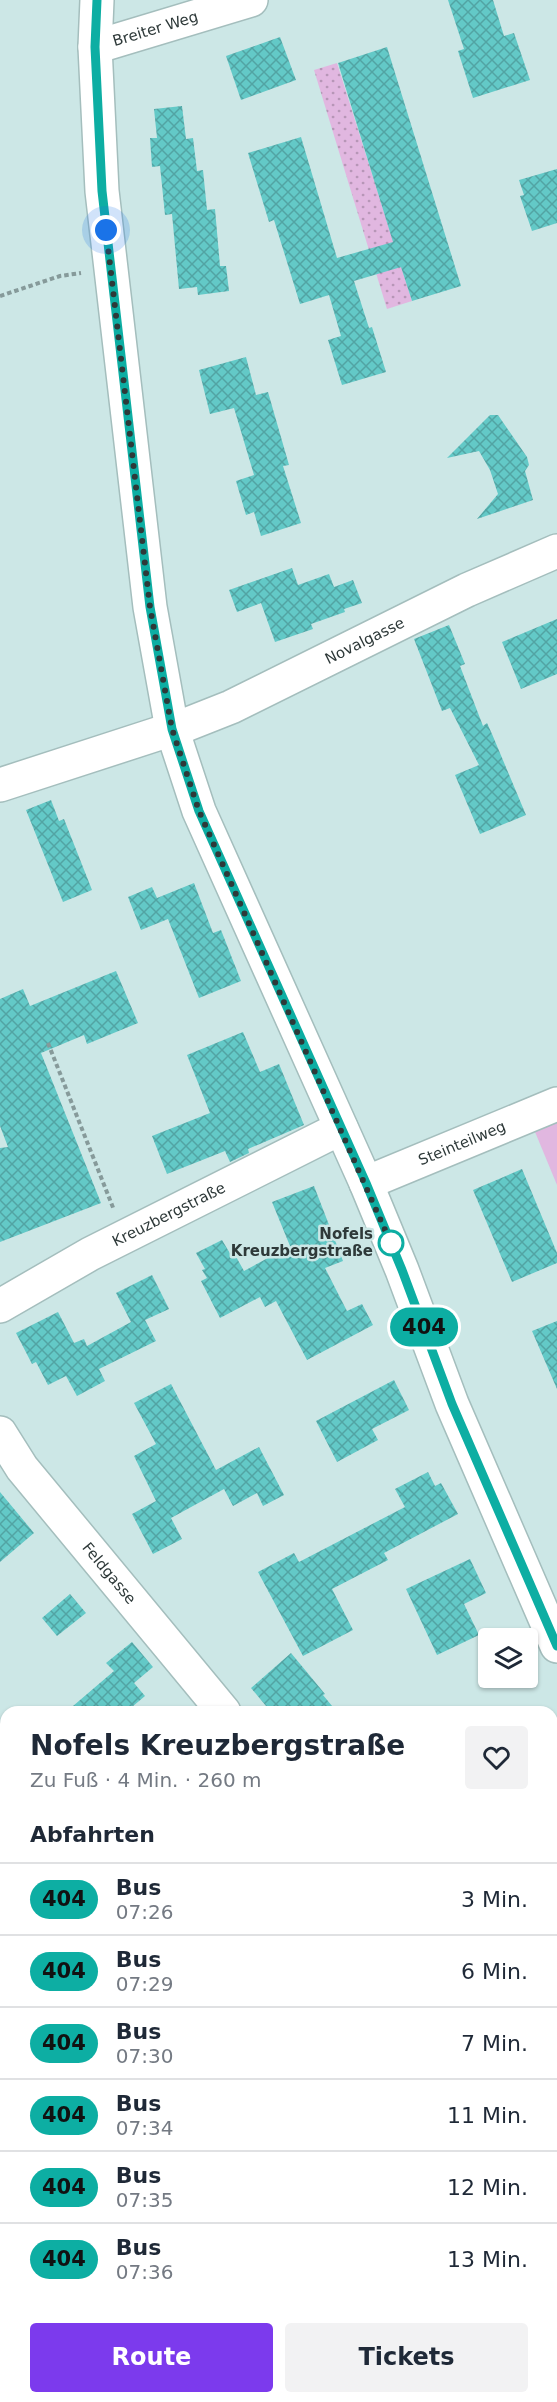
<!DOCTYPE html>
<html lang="de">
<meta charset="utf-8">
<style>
:root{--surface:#fff;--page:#f2f2f3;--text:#1f2937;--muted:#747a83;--line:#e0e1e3;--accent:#7c3aed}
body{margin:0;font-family:"DejaVu Sans",sans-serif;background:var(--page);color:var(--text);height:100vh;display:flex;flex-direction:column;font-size:22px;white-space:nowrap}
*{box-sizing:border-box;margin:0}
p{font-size:20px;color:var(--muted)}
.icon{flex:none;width:33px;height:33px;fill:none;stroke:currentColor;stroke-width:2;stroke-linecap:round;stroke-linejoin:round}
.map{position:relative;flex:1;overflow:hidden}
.panel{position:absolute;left:0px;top:1706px;width:558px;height:698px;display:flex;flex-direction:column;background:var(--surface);border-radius:18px 18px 0 0;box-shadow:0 2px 4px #0004}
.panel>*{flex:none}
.badge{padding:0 12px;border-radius:20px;font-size:21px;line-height:39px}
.fabs{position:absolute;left:478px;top:1628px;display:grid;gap:12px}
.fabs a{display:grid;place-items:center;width:60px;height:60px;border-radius:6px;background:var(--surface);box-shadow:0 2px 4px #0004;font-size:30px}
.you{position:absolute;width:30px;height:30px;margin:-15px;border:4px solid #fff;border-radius:50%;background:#1a73e8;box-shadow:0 0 0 9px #1a73e833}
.map>.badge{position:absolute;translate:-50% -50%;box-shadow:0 0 0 3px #fff}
h2{padding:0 30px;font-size:22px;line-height:54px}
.round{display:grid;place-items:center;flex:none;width:63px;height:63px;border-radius:6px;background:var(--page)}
.summary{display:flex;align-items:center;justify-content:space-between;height:102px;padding:0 30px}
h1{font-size:28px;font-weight:700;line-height:45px}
.primary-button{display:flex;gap:12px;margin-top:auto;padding:12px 30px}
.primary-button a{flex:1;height:69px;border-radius:6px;background:var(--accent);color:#fff;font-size:24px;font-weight:700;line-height:69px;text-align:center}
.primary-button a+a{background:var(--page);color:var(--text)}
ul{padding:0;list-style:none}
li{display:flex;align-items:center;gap:18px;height:72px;padding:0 30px;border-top:2px solid var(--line)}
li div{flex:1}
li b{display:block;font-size:22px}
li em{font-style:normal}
li .badge{min-width:66px;font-weight:700;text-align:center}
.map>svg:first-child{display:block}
.green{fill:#e1b7e0}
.garden{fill:url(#garden-dots)}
.building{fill:url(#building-cross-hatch)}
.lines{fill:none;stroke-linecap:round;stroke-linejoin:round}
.minor-casing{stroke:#a4bebd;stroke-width:36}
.secondary-casing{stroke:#a4bebd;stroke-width:36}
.path{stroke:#869a9a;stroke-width:4;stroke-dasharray:4.5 3;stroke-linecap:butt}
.minor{stroke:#fff;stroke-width:33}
.secondary{stroke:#fff;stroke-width:33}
.line-casing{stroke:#fff;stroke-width:14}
.line{stroke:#0daea3;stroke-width:9}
.walk{stroke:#2e3939;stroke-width:6;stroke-dasharray:0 10.8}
.stop-dot{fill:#fff;stroke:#0daea3;stroke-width:3}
.labels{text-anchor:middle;stroke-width:5;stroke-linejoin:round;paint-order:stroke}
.street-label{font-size:15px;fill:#2e3939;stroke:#cce7e6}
.stop-label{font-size:15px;font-weight:bold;fill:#2e3939;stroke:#cce7e6;text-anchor:end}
</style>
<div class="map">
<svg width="557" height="2402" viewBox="0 0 557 2402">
<defs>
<pattern id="garden-dots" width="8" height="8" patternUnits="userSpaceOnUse" patternTransform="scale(1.5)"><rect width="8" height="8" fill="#e1b7e0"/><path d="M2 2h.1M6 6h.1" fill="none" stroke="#b796b7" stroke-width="1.8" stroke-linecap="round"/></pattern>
<pattern id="building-cross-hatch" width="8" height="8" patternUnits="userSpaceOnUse" patternTransform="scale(1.5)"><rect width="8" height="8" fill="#63c9c7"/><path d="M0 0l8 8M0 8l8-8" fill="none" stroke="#52a4a3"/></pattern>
</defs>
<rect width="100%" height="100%" fill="#cce7e6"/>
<path class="green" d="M557,1116V1185L533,1127Z"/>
<path class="garden" d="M337,63L412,301L387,309L314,70Z"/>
<path class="building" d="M448,0H493L504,36L514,33L530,80L473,98L458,51L464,49Z
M280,37L296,80L241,100L226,56Z
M387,47L461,286L412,301L401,267L354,281L369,328L372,327L386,372L342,385L328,340L341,336L329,295L300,304L274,220L269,222L248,153L301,137L337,258L393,242L338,63Z
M182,106L186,139L193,138L197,171L203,170L207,210L215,209L220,266H226L229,291L198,295L197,287L179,289L172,214L165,215L160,166L152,167L150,138H157L154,109Z
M557,169V223L532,231L520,196L524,195L519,180Z
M246,357L256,395L268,392L289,465L283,466L301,523L261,536L254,512L246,515L236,481L254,475L234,408L210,414L199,370Z
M490,415H498L527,457L529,465L525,471L533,500L477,519L498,494L490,470L479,451L447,458Z
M292,568L298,585L329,574L334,587L353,580L362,603L344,609L345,612L311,624L313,629L275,642L261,603L237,612L229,590Z
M557,619V674L521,689L502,642Z
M449,625L465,664L460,666L483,726L487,723L492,734L526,815L480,834L455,775L479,765L450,708L442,711L414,639Z
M51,800L59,821L64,819L92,890L63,902L26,810Z
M194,883L213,933L221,930L241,981L199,998L168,919L141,930L128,897L152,887L157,898Z
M116,971L138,1023L87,1044L84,1035L41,1053L101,1203L0,1242V1148L8,1147L0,1126V999L23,989L30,1006Z
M243,1032L260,1072L279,1064L304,1125L248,1149L249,1153L230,1162L225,1151L167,1174L152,1136L210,1113L187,1055Z
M522,1169L557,1253V1263L512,1282L473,1190Z
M314,1186L343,1261L325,1268L347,1311L362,1304L373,1325L307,1360L276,1301L265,1307L260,1297L220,1318L201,1281L207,1278L202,1270L205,1269L196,1253L222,1240L231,1255L234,1253L244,1271L290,1246L272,1202Z
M152,1275L169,1309L145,1320L156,1341L99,1369L105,1381L77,1396L66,1376L48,1385L36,1362L32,1364L16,1333L58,1312L74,1343L84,1339L87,1346L131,1322L116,1293Z
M557,1321V1389L532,1331Z
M394,1380L409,1410L372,1429L378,1440L337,1462L316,1421Z
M171,1384L216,1470L259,1447L284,1495L263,1506L257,1493L233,1506L224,1489L171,1518L182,1539L153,1554L132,1514L156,1501L134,1456L156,1444L134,1403Z
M428,1472L435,1486L441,1483L458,1514L384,1553L388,1560L332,1589L353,1630L303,1656L258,1572L294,1553L299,1562L405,1507L395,1489Z
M0,1492L34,1533L0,1562Z
M470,1559L486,1593L464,1604L479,1635L437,1655L406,1589Z
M70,1594L86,1613L57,1636L42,1618Z
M132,1642L153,1667L134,1683L145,1696L126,1712H66L114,1671L106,1663Z
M291,1653L325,1694L323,1695L337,1712H271L251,1688Z"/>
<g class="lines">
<defs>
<g id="minor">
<path id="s1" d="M95,47L251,0"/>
<path id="s2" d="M0,785L188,724L231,707L467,590L557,551"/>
<path id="s3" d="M366,1183L557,1104"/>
<path id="s4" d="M0,1306L90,1254L341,1128"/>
<path id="s5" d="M0,1433L22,1468L224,1712"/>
<path d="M552,2117L557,2121"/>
<path d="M0,2264L6,2271"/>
<path d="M552,2383L557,2379"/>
<path d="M118,2397L122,2402"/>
<path d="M523,2402L531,2397"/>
</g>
<path id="secondary" d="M97,0L95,47L102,191L150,607L172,729L199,811L366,1183L402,1270L452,1404L557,1646"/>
</defs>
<use href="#minor" class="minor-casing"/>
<use href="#secondary" class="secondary-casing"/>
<path class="path" d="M0,296L60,276L81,273
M48,1043L114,1210"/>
<use href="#minor" class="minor"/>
<use href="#secondary" class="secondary"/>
</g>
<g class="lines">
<defs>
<path id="line" d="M97,0L95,47L102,191L150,607L172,729L199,811L366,1183L402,1270L452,1404L557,1646"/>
</defs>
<use href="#line" class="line-casing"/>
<use href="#line" class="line"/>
<path class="walk" d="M106,230L150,607L172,729L199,811L393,1248L391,1243"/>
</g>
<circle class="stop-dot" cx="391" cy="1243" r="12"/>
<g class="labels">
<g class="street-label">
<text dy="5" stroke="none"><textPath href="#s1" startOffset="63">Breiter Weg</textPath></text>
<text dy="5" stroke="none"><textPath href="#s2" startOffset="393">Novalgasse</textPath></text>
<text dy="5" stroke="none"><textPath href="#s3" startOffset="104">Steinteilweg</textPath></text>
<text dy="5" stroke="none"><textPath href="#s4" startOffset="192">Kreuzbergstraße</textPath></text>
<text dy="5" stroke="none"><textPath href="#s5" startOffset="178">Feldgasse</textPath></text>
</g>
<g class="stop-label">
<text x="373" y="1239">Nofels<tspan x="373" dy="17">Kreuzbergstraße</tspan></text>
</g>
</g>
</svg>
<div class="fabs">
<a><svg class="icon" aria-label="layers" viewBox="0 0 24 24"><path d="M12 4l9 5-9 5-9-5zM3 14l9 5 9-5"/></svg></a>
</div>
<div class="you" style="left:106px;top:230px"></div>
<b class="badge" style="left:424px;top:1327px;background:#0daea3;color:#111">404</b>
<section class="panel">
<div class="summary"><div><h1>Nofels Kreuzbergstraße</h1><p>Zu Fuß · 4 Min. · 260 m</p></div><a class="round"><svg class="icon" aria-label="heart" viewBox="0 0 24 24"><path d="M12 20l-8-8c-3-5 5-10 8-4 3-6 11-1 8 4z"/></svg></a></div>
<h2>Abfahrten</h2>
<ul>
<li><span class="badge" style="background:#0daea3;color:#111">404</span><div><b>Bus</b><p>07:26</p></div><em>3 Min.</em></li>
<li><span class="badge" style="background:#0daea3;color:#111">404</span><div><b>Bus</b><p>07:29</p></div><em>6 Min.</em></li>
<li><span class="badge" style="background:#0daea3;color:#111">404</span><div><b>Bus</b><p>07:30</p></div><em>7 Min.</em></li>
<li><span class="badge" style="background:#0daea3;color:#111">404</span><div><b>Bus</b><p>07:34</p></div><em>11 Min.</em></li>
<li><span class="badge" style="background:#0daea3;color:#111">404</span><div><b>Bus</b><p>07:35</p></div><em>12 Min.</em></li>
<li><span class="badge" style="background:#0daea3;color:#111">404</span><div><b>Bus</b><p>07:36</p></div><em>13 Min.</em></li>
</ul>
<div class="primary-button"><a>Route</a><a>Tickets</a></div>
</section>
</div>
